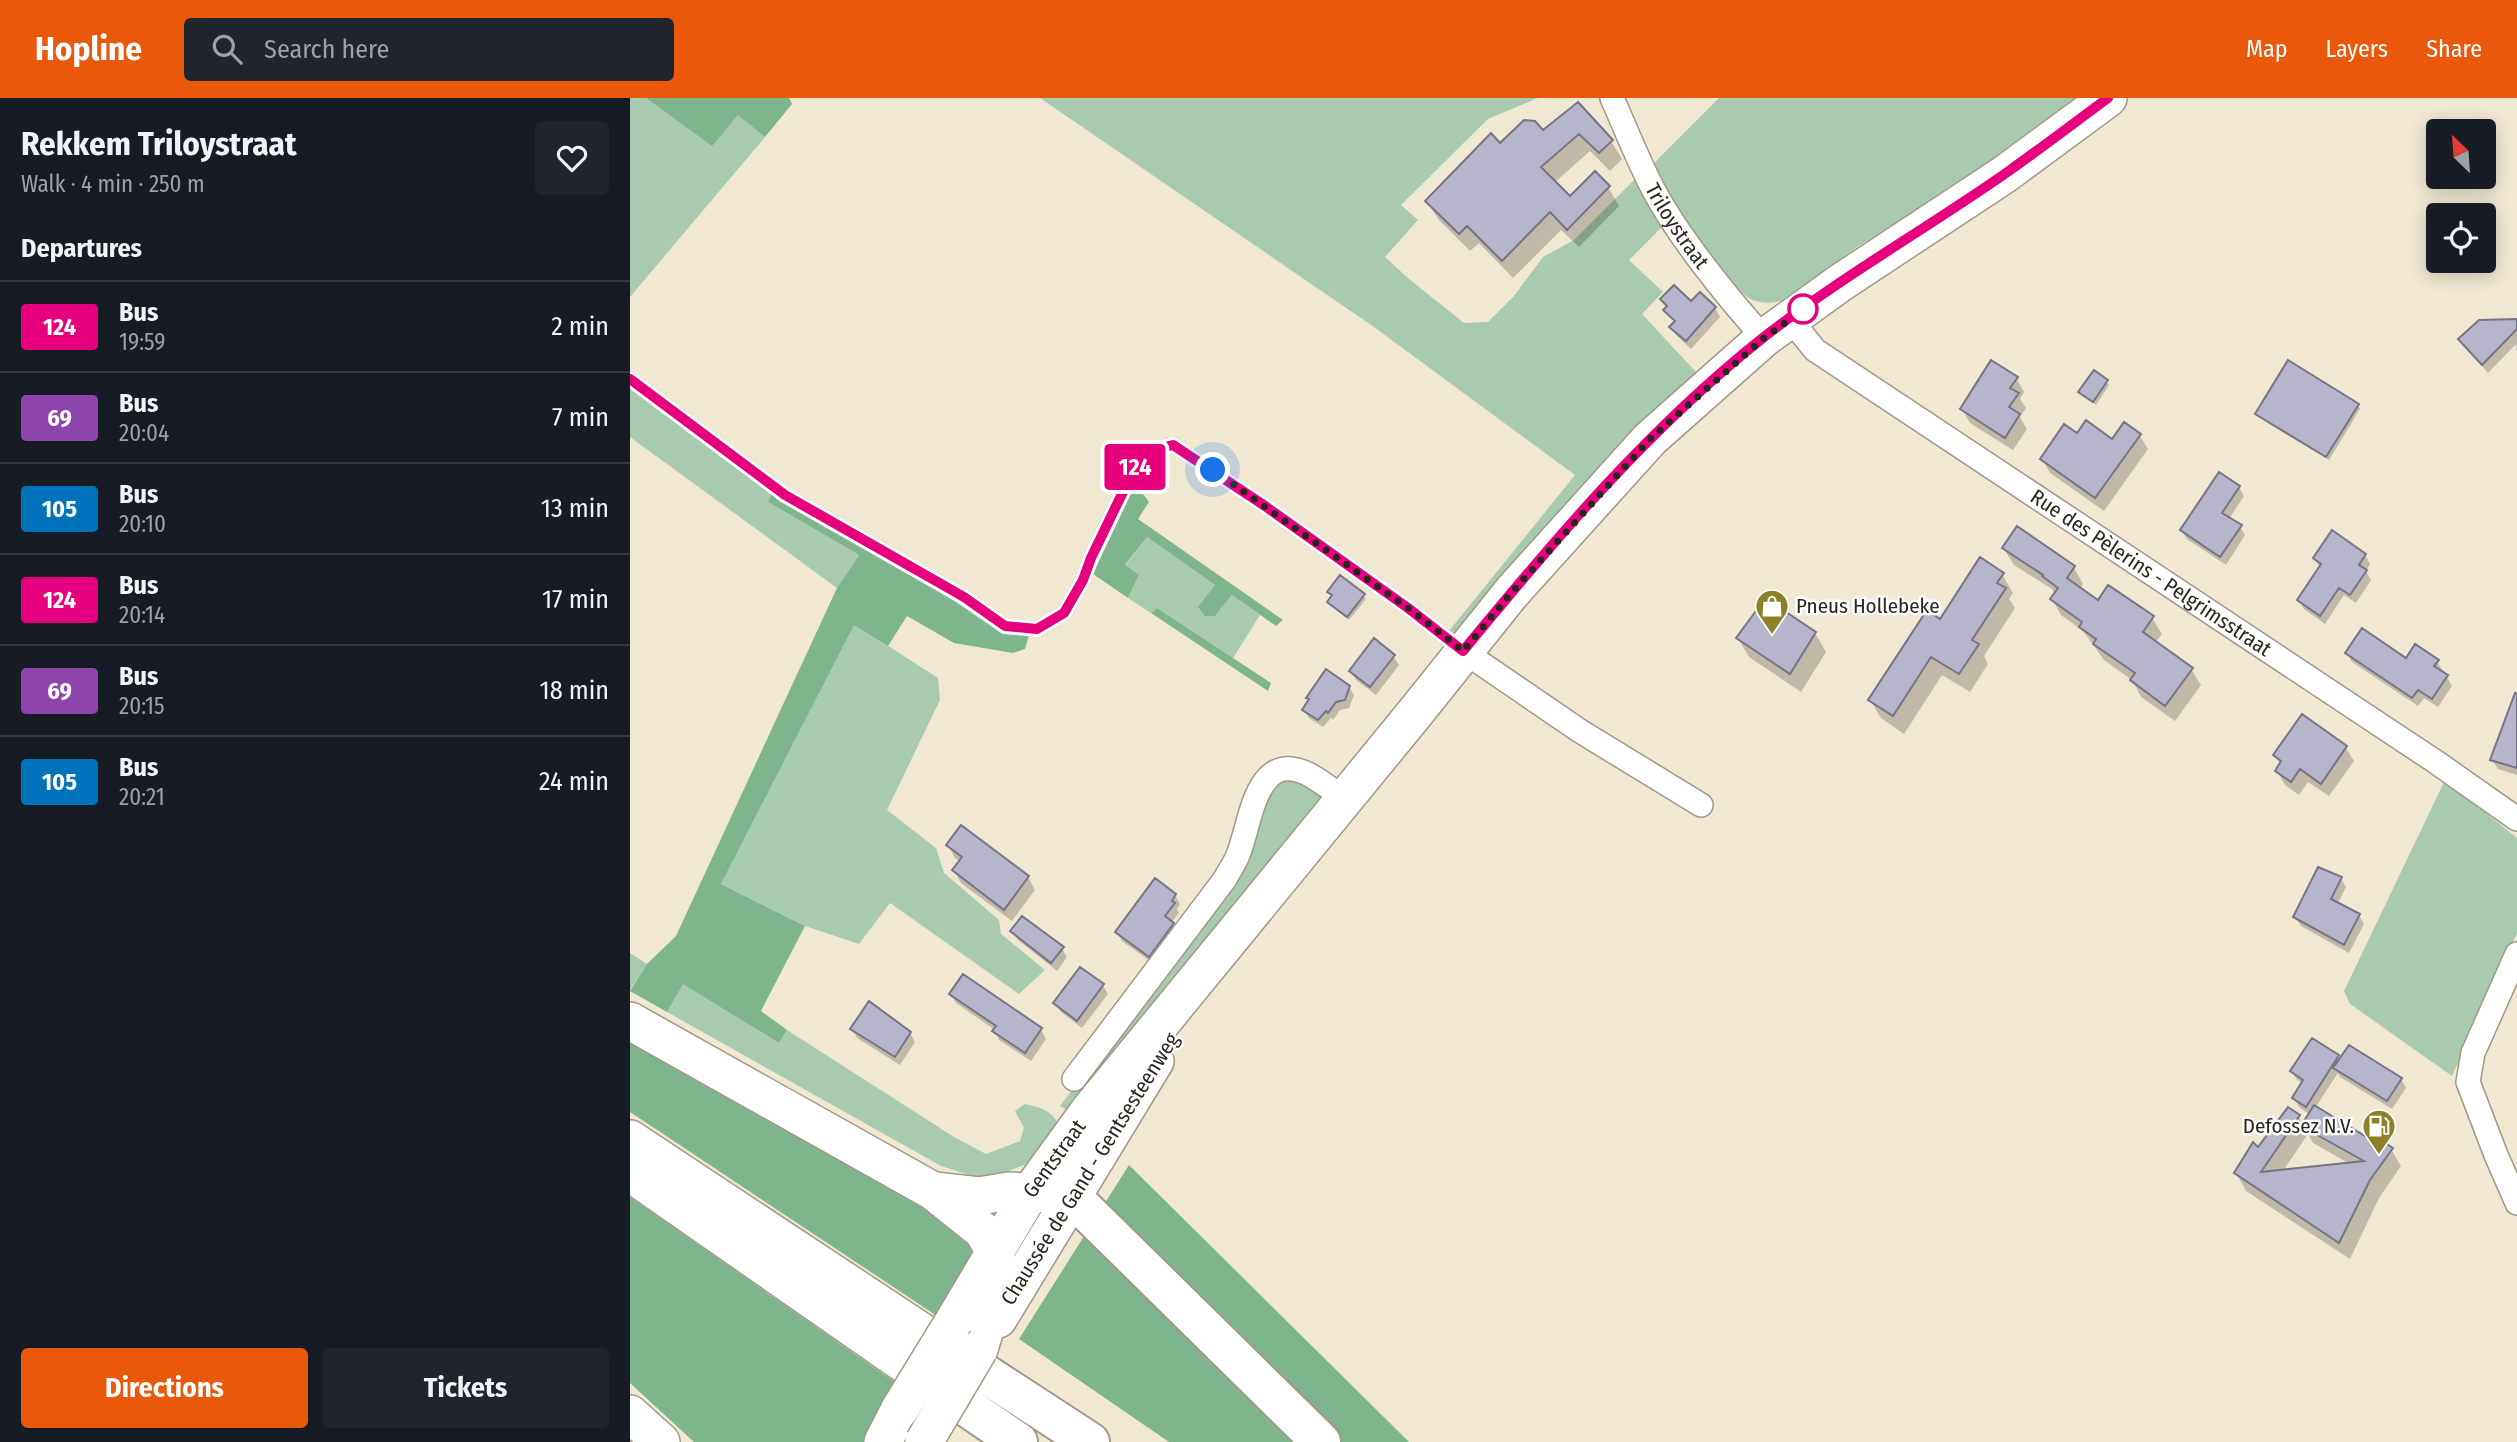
<!DOCTYPE html>
<meta charset="utf-8">
<style>
:root{--surface:#171b24;--page:#20242c;--text:#f1f3f6;--muted:#9ea1a6;--line:#363941;--accent:#ea580c}
body{margin:0;font-family:"Fira Sans Condensed",sans-serif;background:var(--page);color:var(--text);height:100vh;display:flex;flex-direction:column;font-size:26px;white-space:nowrap}
*{box-sizing:border-box;margin:0}
p{font-size:23px;color:var(--muted)}
.icon{flex:none;width:38px;height:38px;fill:none;stroke:currentColor;stroke-width:2;stroke-linecap:round;stroke-linejoin:round}
.map{position:relative;flex:1;overflow:hidden}
.panel{display:flex;flex-direction:column;background:var(--surface);width:630px}
.panel>*{flex:none}
.badge{padding:0 14px;border-radius:5px;font-size:24px;line-height:46px}
.needle{width:46px;rotate:335deg}
.buttons{position:absolute;left:1796px;top:21px;display:grid;gap:14px}
.buttons a{display:grid;place-items:center;width:70px;height:70px;border-radius:7px;background:var(--surface);box-shadow:0 4px 18px #0003;font-size:35px}
.you{position:absolute;width:35px;height:35px;margin:-18px;border:5px solid #fff;border-radius:50%;background:#1a73e8;box-shadow:0 0 0 10px #1a73e833}
.map>.badge{position:absolute;translate:-50% -50%;box-shadow:0 0 0 4px #fff}
h2{padding:0 21px;font-size:26px;line-height:63px}
.round{display:grid;place-items:center;flex:none;width:74px;height:74px;border-radius:7px;background:var(--page)}
.headline{display:flex;align-items:center;justify-content:space-between;height:119px;padding:0 21px}
h1{font-size:33px;font-weight:700;line-height:52px}
.cta{display:flex;gap:14px;margin-top:auto;padding:14px 21px}
.cta a{flex:1;height:80px;border-radius:7px;background:var(--accent);color:#fff;font-size:28px;font-weight:700;line-height:80px;text-align:center}
.cta a+a{background:var(--page);color:var(--text)}
ul{padding:0;list-style:none}
li{display:flex;align-items:center;gap:21px;height:91px;padding:0 21px;border-top:2px solid var(--line)}
li div{flex:1}
li b{display:block;font-size:26px}
li em{font-style:normal}
li .badge{min-width:77px;font-weight:700;text-align:center}
header{display:flex;align-items:center;gap:42px;box-sizing:border-box;height:98px;padding:0 35px;background:var(--accent);color:#fff}
header strong{font-size:33px}
nav{display:flex;gap:38px;margin-inline-start:auto;font-size:24px}
.search{width:490px;height:63px;background:var(--page);display:flex;align-items:center;gap:18px;box-sizing:border-box;padding:0 24px;border-radius:7px;color:var(--muted);font-size:26px}
main{display:flex;flex:1;min-height:0}
.map>svg:first-child{display:block}
.green{fill:#a8cbb0}
.forest{fill:#7eb58d}
.shadow{fill:#0003;fill-rule:evenodd}
.building{fill:#b7b5cb;stroke:#767487;stroke-width:2}
.lines{fill:none;stroke-linecap:round;stroke-linejoin:round}
.lane-casing{stroke:#a19885;stroke-width:16}
.street-casing{stroke:#a19885;stroke-width:26}
.primary-casing{stroke:#a19885;stroke-width:40}
.highway-casing{stroke:#a19885;stroke-width:42}
.lane{stroke:#fff;stroke-width:12}
.street{stroke:#fff;stroke-width:23}
.primary{stroke:#fff;stroke-width:37}
.highway{stroke:#fff;stroke-width:38}
.primary-bridge-casing{stroke:#a19885;stroke-width:40;stroke-linecap:butt}
.primary-bridge{stroke:#fff;stroke-width:37}
.line-casing{stroke:#fff;stroke-width:16}
.line{stroke:#e6007e;stroke-width:10}
.walk{stroke:#29261e;stroke-width:7;stroke-dasharray:0 12.6}
.stop-dot{fill:#fff;stroke:#e6007e;stroke-width:3.5}
.labels{text-anchor:middle;stroke-width:5;stroke-linejoin:round;paint-order:stroke}
.street-label{font-size:21px;fill:#29261e;stroke:#fff}
.poi-label{font-size:21px;fill:#29261e;stroke:#fff;text-anchor:start}
</style>
<header>
<strong>Hopline</strong>
<div class="search"><svg class="icon" aria-label="search" viewBox="0 0 24 24"><circle cx="10" cy="10" r="6"/><path d="M15 15l6 6"/></svg>Search here</div>
<nav><a>Map</a><a>Layers</a><a>Share</a></nav>
</header>
<main>
<section class="panel">
<div class="headline"><div><h1>Rekkem Triloystraat</h1><p>Walk · 4 min · 250 m</p></div><a class="round"><svg class="icon" aria-label="heart" viewBox="0 0 24 24"><path d="M12 20l-8-8c-3-5 5-10 8-4 3-6 11-1 8 4z"/></svg></a></div>
<h2>Departures</h2>
<ul>
<li><span class="badge" style="background:#e6007e;color:#fff">124</span><div><b>Bus</b><p>19:59</p></div><em>2 min</em></li>
<li><span class="badge" style="background:#8e44ad;color:#fff">69</span><div><b>Bus</b><p>20:04</p></div><em>7 min</em></li>
<li><span class="badge" style="background:#0072bc;color:#fff">105</span><div><b>Bus</b><p>20:10</p></div><em>13 min</em></li>
<li><span class="badge" style="background:#e6007e;color:#fff">124</span><div><b>Bus</b><p>20:14</p></div><em>17 min</em></li>
<li><span class="badge" style="background:#8e44ad;color:#fff">69</span><div><b>Bus</b><p>20:15</p></div><em>18 min</em></li>
<li><span class="badge" style="background:#0072bc;color:#fff">105</span><div><b>Bus</b><p>20:21</p></div><em>24 min</em></li>
</ul>
<div class="cta"><a>Directions</a><a>Tickets</a></div>
</section>
<div class="map">
<svg width="1887" height="1344" viewBox="0 0 1887 1344">
<rect width="100%" height="100%" fill="#f1e8d2"/>
<path class="green" d="M0,0H16L82,47L108,16L135,39L0,199Z
M410,0H908L858,21L771,107L788,122L755,159L779,181L834,225L858,224L884,198L913,159L944,142L1007,79L1036,125L999,162L1033,194L1012,216L1067,275L984,353L825,536L819,533L945,377L744,229Z
M1089,0H1446L1357,69L1227,149L1151,203C1140,205 1129,206 1119,200C1082,177 1045,104 1023,66Z
M0,290L141,396L138,404L229,457L207,490L0,339Z
M517,439L585,487V518L602,497L630,517L603,560L527,510L521,515L498,500L509,477L495,468Z
M224,526L308,580L310,602L257,712L306,750L314,775L369,822L371,836L415,872L389,896L260,805L229,846L175,828L91,786Z
M655,677L691,692L692,701L442,1015L430,1008L576,818L633,697Z
M1815,682L1887,740V835L1822,978L1720,906L1714,893Z
M0,855L17,866L0,892Z
M53,885L149,945L157,932L324,1039L356,1056L390,1043L394,1030L385,1013L395,1006C412,1010 421,1012 429,1027L401,1064L369,1077L352,1081L311,1068L37,914Z"/>
<path class="forest" d="M16,0H159L162,6L135,39L108,17L82,48Z
M503,391L513,396L519,404L508,421L653,522L646,528L602,497L585,518H575L568,509L585,487L517,439L495,467L509,477L498,500L463,476Z
M141,396L314,496L370,534L399,537L395,551L383,555L324,545L277,518L258,548L224,527L91,786L175,828L131,913L157,932L149,945L53,886L37,914L0,893L17,866L46,838L207,490L229,457L138,404Z
M527,510L641,585L638,593L521,515Z
M0,938L304,1106L346,1141V1161L310,1220L0,1014Z
M499,1067L779,1344H539L389,1241Z
M0,1099L269,1287L236,1344H64L0,1285Z"/>
<path class="shadow" d="M947,6L981,43L992,61L980,73L960,53L924,85L940,100L978,89L989,108L949,149L931,132L883,180L849,145L840,153L808,121L797,103L870,47L913,34Z
M1032,202L1085,210L1090,219L1061,251L1047,238L1041,229L1045,225L1035,213L1037,211Z
M1887,223V255L1886,246L1858,275L1830,242Z
M1464,274L1479,287L1466,307L1450,294Z
M1386,280L1394,294L1390,301L1396,310L1390,319L1397,331L1383,352L1340,325L1332,311Z
M1728,307L1730,311L1699,362L1629,319L1627,316Z
M1447,338L1482,343L1510,338L1518,351L1474,413L1420,375L1412,361Z
M1609,389L1614,398L1599,421L1610,429L1615,437L1596,467L1557,441L1552,433Z
M1374,451L1444,470L1453,486L1450,491L1468,504L1522,520L1532,536L1525,545L1561,571L1571,587L1545,623L1511,599L1502,582L1474,562L1453,533L1431,517L1422,501L1425,496L1422,491L1384,467Z
M1735,457L1740,466L1736,473L1741,482L1726,505L1714,497L1695,526L1674,511L1669,502L1690,470L1685,460Z
M1372,476L1383,495L1379,501L1385,510L1354,558L1358,566L1340,594L1312,577L1274,636L1251,620L1240,602L1310,523Z
M699,494L733,497L736,501L719,522L702,508L699,504L703,499Z
M1140,524L1185,535L1196,554L1171,594L1119,559L1108,540Z
M1717,555L1776,562L1807,563L1812,572L1811,575L1817,579L1822,588L1808,609L1794,600L1788,608L1722,564Z
M763,558L769,567L746,597L726,582L721,573Z
M719,589L724,597L719,610L710,612L703,622L701,620L693,629L679,620L674,612Z
M1672,619L1716,650L1724,663L1699,698L1678,684L1669,697L1655,687L1647,673L1651,667L1645,657Z
M1887,624V677L1868,671L1862,662Z
M318,747L398,779L405,792L382,823L331,785L324,772L330,764L325,760Z
M1711,781L1716,789L1707,807L1729,817L1734,826L1719,855L1671,828L1665,819Z
M545,797L550,806L547,811L549,815L541,825L548,835L524,866L492,843L487,834Z
M382,833L432,850L437,859L427,873L388,842Z
M473,888L478,896L452,930L431,914L425,905Z
M321,897L411,932L416,941L401,963L369,942L365,932L326,905Z
M222,931L280,935L285,944L270,967L227,940Z
M1707,958L1710,963L1771,981L1776,990L1762,1011L1710,979L1708,975L1685,1010L1744,1045L1761,1051L1771,1068L1749,1100L1720,1161L1616,1093L1606,1075L1629,1052L1668,1018L1674,1027L1680,1017L1669,1009L1664,1000L1673,986L1667,982L1662,973ZM1678,1036L1683,1045L1720,1066L1653,1073Z"/>
<path class="building" d="M948,4L983,42L969,55L949,36L911,69L940,98L965,73L980,88L937,132L920,114L872,163L837,128L829,136L795,103L861,35L870,45L894,22L905,23L913,32Z
M1044,187L1061,203L1070,194L1086,209L1056,243L1039,229L1045,223L1033,212L1037,208L1030,201Z
M1887,221V231L1852,267L1828,241L1849,222Z
M1361,262L1388,279L1380,290L1389,295L1379,309L1390,316L1375,340L1330,311Z
M1658,262L1729,306L1696,359L1625,316Z
M1464,272L1478,282L1463,304L1448,294Z
M1456,322L1482,341L1494,324L1511,336L1465,400L1410,361L1434,326L1447,335Z
M1589,374L1610,388L1592,415L1612,427L1590,459L1550,432Z
M1387,428L1445,468L1437,480L1468,502L1478,487L1524,518L1513,534L1563,570L1535,608L1500,582L1505,575L1463,546L1466,541L1449,529L1452,524L1420,501L1428,490L1412,478L1413,477L1372,450Z
M1702,432L1736,456L1729,467L1737,472L1720,497L1709,490L1690,518L1667,502L1691,466L1683,460Z
M1350,459L1374,475L1367,485L1376,490L1342,542L1349,546L1329,576L1301,559L1263,618L1238,602L1297,512L1310,521Z
M710,477L735,496L717,519L697,504L702,497L697,494Z
M1147,508L1186,534L1160,576L1106,540L1126,513L1139,521Z
M1732,530L1776,560L1785,546L1809,562L1804,568L1818,577L1802,601L1788,592L1782,600L1715,555Z
M744,540L765,557L740,589L719,573Z
M696,571L720,588L715,602L706,604L698,615L696,613L688,622L672,612L679,601L676,600Z
M1885,595L1887,596V670L1860,662Z
M1672,616L1717,648L1691,686L1670,671L1661,684L1645,673L1651,663L1643,657Z
M331,727L399,778L374,812L322,772L332,759L316,747Z
M1688,769L1712,779L1701,801L1730,816L1714,847L1663,819Z
M525,780L546,796L542,803L545,805L535,818L544,825L519,859L485,834Z
M392,818L434,849L421,865L380,833Z
M450,869L474,886L447,923L423,905Z
M333,876L412,930L395,955L362,933L366,928L319,896Z
M239,903L281,934L265,959L220,931Z
M1682,940L1709,957L1676,1009L1662,1000L1673,982L1660,973Z
M1719,947L1772,980L1757,1003L1703,970Z
M1684,1007L1743,1043L1746,1039L1763,1050L1740,1082L1709,1145L1604,1075L1623,1044L1628,1049L1658,1009L1670,1017L1631,1074L1734,1063L1671,1028Z"/>
<g class="lines">
<defs>
<path id="lane" d="M0,281L155,397L334,499L375,528L407,531L434,515L453,482L461,460L505,369L520,353L543,347L635,408L778,510L833,553"/>
<g id="street">
<path id="s1" d="M982,0C995,29 1007,60 1022,89C1047,137 1097,199 1134,240"/>
<path id="s2" d="M1160,221L1185,252L1806,664L1887,721"/>
<path d="M833,553L950,633L1071,707"/>
<path d="M1887,856L1843,955L1838,984L1866,1057L1887,1105"/>
<path d="M444,981L595,781C599,773 605,765 608,757C621,726 625,650 678,676C691,683 703,693 715,700"/>
</g>
<g id="primary">
<path d="M0,923L303,1093L353,1133L365,1154L369,1185L349,1251"/>
<path d="M0,1041L325,1256"/>
<path d="M0,1075L306,1288"/>
<path d="M304,1093L349,1098L379,1093L420,1096"/>
<path d="M368,1221L525,963"/>
<path id="s3" d="M324,1223L401,1093L459,1013L785,615L882,494L1020,341L1134,240L1210,185L1375,76L1478,0"/>
<path d="M0,1316L31,1344"/>
<path d="M253,1344L270,1311"/>
</g>
<path id="highway" d="M441,1098L691,1344
M325,1256L460,1344
M306,1288L388,1344"/>
</defs>
<use href="#lane" class="lane-casing"/>
<use href="#street" class="street-casing"/>
<use href="#primary" class="primary-casing"/>
<use href="#highway" class="highway-casing"/>
<use href="#lane" class="lane"/>
<use href="#street" class="street"/>
<use href="#primary" class="primary"/>
<use href="#highway" class="highway"/>
<defs>
<path id="primary-bridge" d="M270,1311L324,1223
M294,1344L349,1251"/>
</defs>
<use href="#primary-bridge" class="primary-bridge-casing"/>
<use href="#primary-bridge" class="primary-bridge"/>
</g>
<g class="lines">
<defs>
<path id="line" d="M0,281L155,397L334,499L375,528L407,531L434,515L453,482L461,460L505,369L520,353L543,347L635,408L778,510L833,553C925,441 1020,329 1134,239C1211,179 1296,131 1376,75C1410,51 1444,25 1478,0"/>
</defs>
<use href="#line" class="line-casing"/>
<use href="#line" class="line"/>
<path class="walk" d="M583,372L778,510L833,553L882,494L1020,341L1134,240L1177,209L1173,211"/>
</g>
<defs>
<symbol id="shop-pin" viewBox="-11 -11 22 30"><path d="M0 17L-7.5 6A9.5 9.5 0 1 1 7.5 6Z" fill="#8e8027" stroke="#fff"/><path d="M-5-2.5h2.3a2.7 3.5 0 0 1 5.4 0H5L5.5 6h-11ZM-1.5-2.5h3a1.5 2.3 0 0 0-3 0Z" fill="#fff"/></symbol>
<symbol id="fuel-pin" viewBox="-11 -11 22 30"><path d="M0 17L-7.5 6A9.5 9.5 0 1 1 7.5 6Z" fill="#8e8027" stroke="#fff"/><path d="M-5.5-6h7V0h2V4h1.3V-2.5L3-4.5l.8-.8L6-3V5H2.5V1h-1V6h-7ZM-4.2-4.7v3.2H.2V-4.7Z" fill="#fff"/></symbol>
</defs>
<g fill-rule="evenodd">
<use href="#shop-pin" x="1123" y="489" width="38" height="52"/>
<use href="#fuel-pin" x="1730" y="1009" width="38" height="52"/>
</g>
<circle class="stop-dot" cx="1173" cy="211" r="14"/>
<g class="labels">
<g class="street-label">
<text dy="7" stroke="none"><textPath href="#s1" startOffset="144">Triloystraat</textPath></text>
<text dy="7" stroke="none"><textPath href="#s2" startOffset="443">Rue des Pèlerins - Pelgrimsstraat</textPath></text>
<text dy="7" stroke="none"><textPath href="#s3" startOffset="191">Gentstraat</textPath></text>
<text transform="translate(460 1071) rotate(-58)" y="7">Chaussée de Gand - Gentsesteenweg</text>
</g>
<g class="poi-label">
<text x="1166" y="515">Pneus Hollebeke</text>
<text x="1724" y="1035" text-anchor="end">Defossez N.V.</text>
</g>
</g>
</svg>
<div class="buttons">
<a><svg class="needle" viewBox="-14 -14 28 28"><path d="M0-13l5 13h-10z" fill="#e53935"/><path d="M0 13l5-13h-10z" fill="#9ea1a6"/></svg></a>
<a><svg class="icon" aria-label="locate" viewBox="0 0 24 24"><circle cx="12" cy="12" r="6"/><path d="M12 2v4M12 18v4M2 12h4M18 12h4"/></svg></a>
</div>
<div class="you" style="left:583px;top:372px"></div>
<b class="badge" style="left:505px;top:369px;background:#e6007e;color:#fff">124</b>
</div>
</main>
